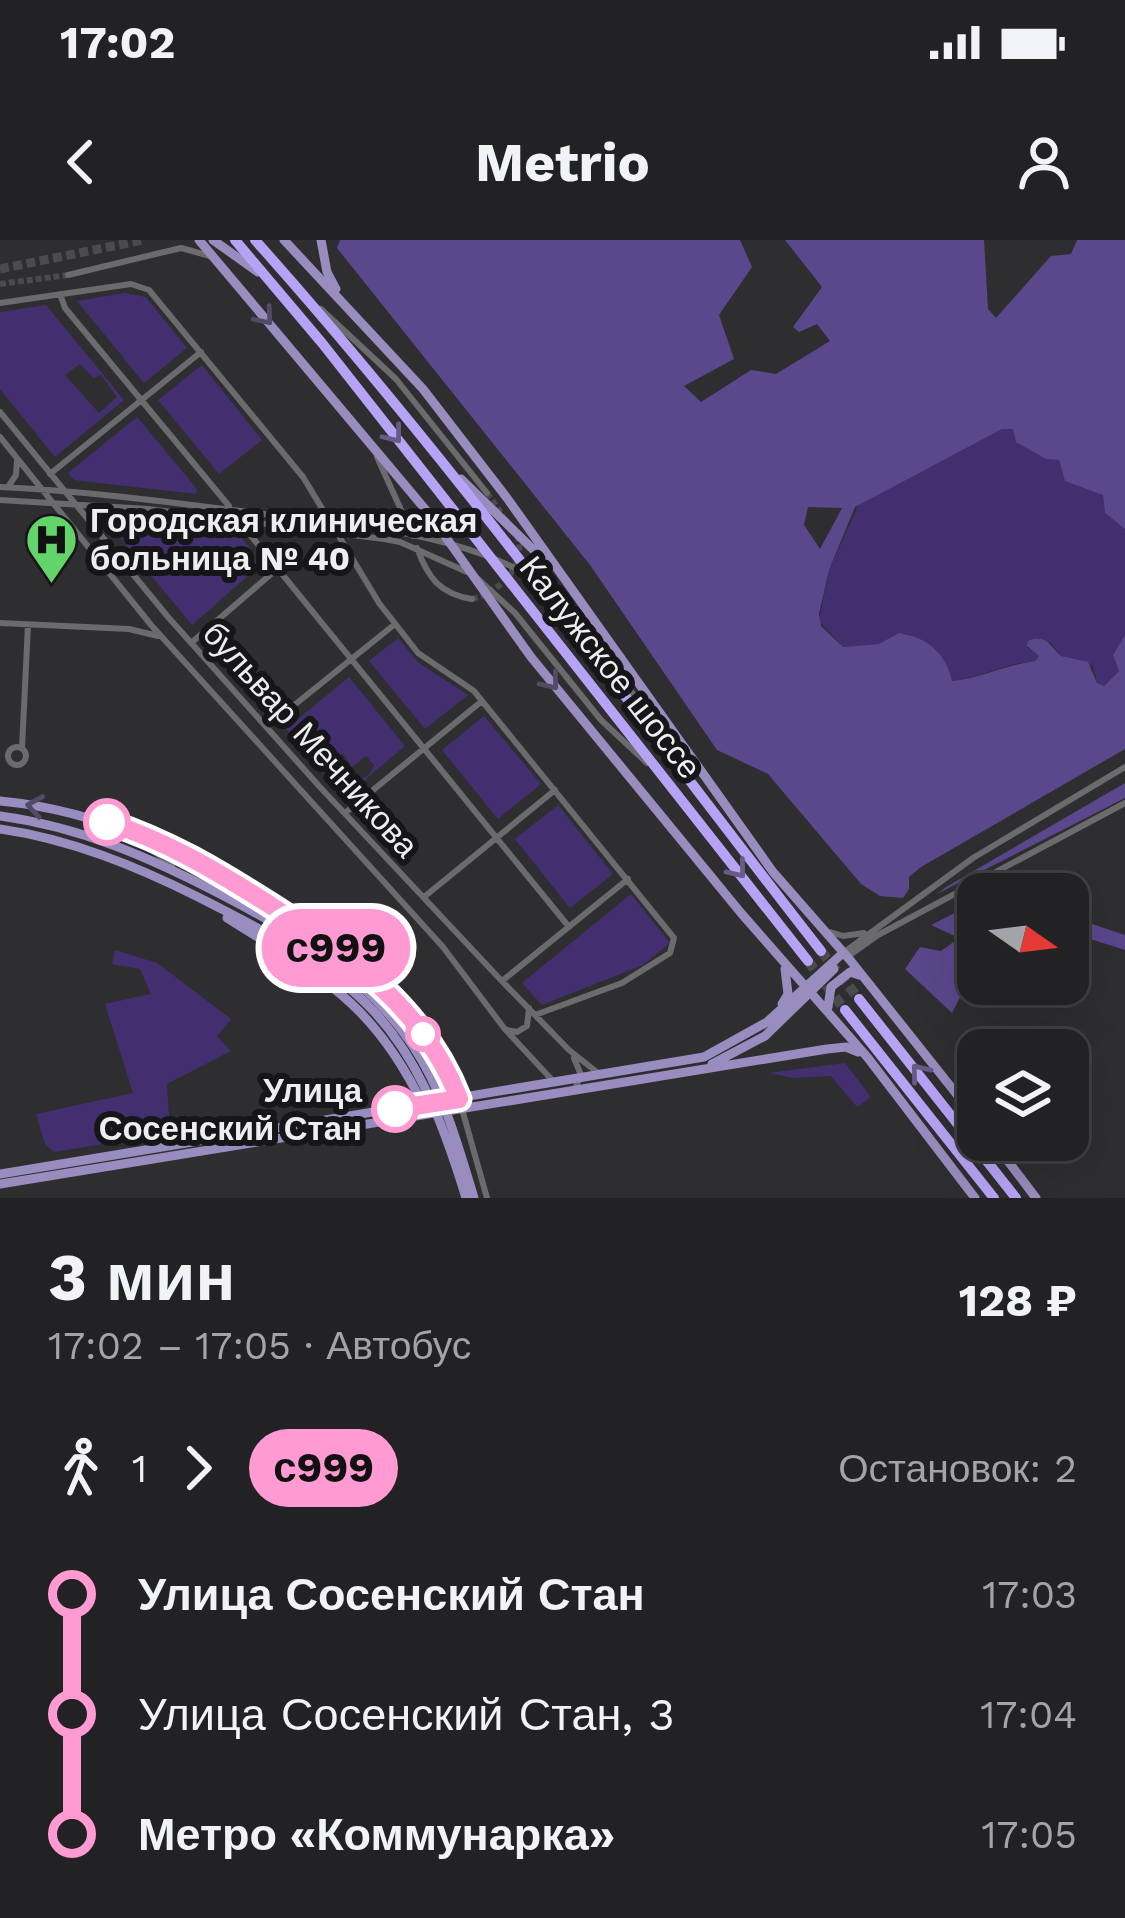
<!DOCTYPE html>
<html lang="ru">
<meta charset="utf-8">
<style>
:root{--surface:#222225;--page:#2a2a2d;--text:#f1f3f6;--muted:#a2a4a7;--line:#3f3f42}
body{margin:0;font-family:"Work Sans",sans-serif;background:var(--page);color:var(--text);height:100vh;display:flex;flex-direction:column;font-size:45px;white-space:nowrap}
*{box-sizing:border-box;margin:0}
p{font-size:39px;color:var(--muted)}
.icon{flex:none;width:66px;height:66px;fill:none;stroke:currentColor;stroke-width:2;stroke-linecap:round;stroke-linejoin:round}
.map{position:relative;height:958px;overflow:hidden}
.drawer{display:flex;flex-direction:column;background:var(--surface);flex:1}
.drawer>*{flex:none}
.badge{padding:0 24px;border-radius:39px;font-size:42px;line-height:78px}
.needle{width:78px;rotate:104deg}
.controls{position:absolute;left:957px;top:633px;display:grid;gap:24px}
.controls a{display:grid;place-items:center;width:132px;height:132px;border-radius:24px;background:var(--surface);box-shadow:0 12px 48px #0002,0 0 0 3px var(--line);font-size:60px}
.map>.badge{position:absolute;translate:-50% -50%;box-shadow:0 0 0 6px #fff}
.legs{display:flex;align-items:center;gap:18px;height:132px;padding:0 48px;font-size:39px}
.legs p{margin-inline-start:auto}
.overview{display:flex;align-items:center;justify-content:space-between;height:204px;padding:0 48px}
h1{font-size:66px;font-weight:700;line-height:90px}
ul{padding:0 48px;list-style:none}
li{display:flex;align-items:center;gap:42px;height:120px;font-size:45px}
li i{display:grid;place-items:center;width:18px;height:100%;margin:0 15px;background:currentColor}
li i::after{content:'';width:30px;height:30px;margin:-15px;border:9px solid;border-radius:50%;background:var(--surface)}
li p{margin-inline-start:auto}
li:first-child i{background:linear-gradient(#0000 50%,currentColor 0)}
li:last-child i{background:linear-gradient(currentColor 50%,#0000 0)}
.status{display:flex;justify-content:space-between;align-items:center;height:84px;padding:0 60px;background:var(--surface);direction:ltr}
.status svg{height:33px;fill:currentColor}
header{display:flex;justify-content:space-between;align-items:center;height:156px;padding:0 48px;background:var(--surface);font-size:54px;font-weight:700}
.map>svg:first-child{display:block}
.green{fill:#432f70;fill-rule:evenodd}
.forest{fill:#5a478c;fill-rule:evenodd}
.lines{fill:none;stroke-linecap:round;stroke-linejoin:round}
.minor-tunnel{stroke:#4b4b4e;stroke-width:6;stroke-dasharray:6 3;stroke-linecap:butt}
.major-tunnel{stroke:#4b4b4e;stroke-width:9;stroke-dasharray:9 4.5;stroke-linecap:butt}
.highway-tunnel{stroke:#4b4b4e;stroke-width:10;stroke-dasharray:10 5;stroke-linecap:butt}
.minor{stroke:#6b6a6d;stroke-width:6}
.major{stroke:#998cbf;stroke-width:9}
.highway{stroke:#b7a3f5;stroke-width:10}
.oneway{stroke:#514b63}
.oneway2{stroke:#665c86}
.line-1-casing{stroke:#fff;stroke-width:27}
.line-1{stroke:#ff9ad2;stroke-width:18}
.stop-1-dot{fill:#fff;stroke:#ff9ad2;stroke-width:6}
.labels{text-anchor:middle;stroke-width:12;stroke-linejoin:round;paint-order:stroke}
.poi-label{font-size:33px;font-weight:bold;fill:#eeedef;stroke:#161618;text-anchor:start}
.street-label{font-size:33px;fill:#eeedef;stroke:#161618}
.stop-label{font-size:33px;font-weight:bold;fill:#eeedef;stroke:#161618;text-anchor:end}
</style>
<div class="status"><b>17:02</b><svg viewBox="0 0 49 12"><path d="M0 12V9h3v3zM5 12V6h3v6zM10 12V3h3v9zM15 12V0h3v12zM26 1h20v11H26zM47 4h2v5h-2z"/></svg></div>
<header><svg class="icon" aria-label="back" viewBox="0 0 24 24"><path d="M15 5l-7 7 7 7"/></svg>Metrio<svg class="icon" aria-label="person" viewBox="0 0 24 24"><circle cx="12" cy="8" r="4"/><path d="M4 21q1-7 8-7t8 7"/></svg></header>
<div class="map">
<svg width="1125" height="958" viewBox="0 0 1125 958">
<rect width="100%" height="100%" fill="#2e2e31"/>
<path class="green" d="M124,53L146,57L187,108L144,143L77,61Z
M46,65L124,160L55,217L0,149V72ZM80,124L93,138L101,135L117,157L99,173L65,135Z
M202,125L262,200L219,234L158,160Z
M137,177L197,249L196,254L74,240L68,233Z
M1002,189H1013L1046,219L1059,220L1063,235L1103,255L1105,273L1125,289V395L1113,415L1119,431L1104,446L1097,443L1093,426L1061,416L1052,404L1039,398L1027,407L1039,416L1034,421C1004,424 984,437 951,441C947,415 929,400 904,393L879,404L843,407L819,381L829,330L860,262Z
M121,279L236,292L251,309L250,315L259,326L192,385L109,284Z
M398,398L419,423L468,455L425,489L369,421Z
M349,437L405,506L347,555L286,489ZM343,513L352,527L366,516L374,525L370,533L348,552L326,529Z
M484,476L541,544L498,579L442,510Z
M558,565L613,634L570,668L515,599Z
M631,654L670,703L643,725L542,765L522,743Z
M115,710L157,723L231,779L217,796L231,811L167,844L170,893L54,912L45,904L36,874L133,853L105,764L151,754L140,729L112,724Z
M845,823L871,857L857,867L831,836L794,838L769,833Z"/>
<path class="forest" d="M340,0H740L752,27L719,75L734,119L684,146L701,162L751,130L776,134L830,101L817,84L799,92L793,87L822,47L785,0H984L988,69L996,78L1051,16L1071,14L1077,0H1125V289L1105,273L1103,255L1065,241L1059,220L1046,219L1016,202L1013,189H1002L855,267L829,330L819,374L821,386L843,407L879,404L899,393C927,397 946,413 952,441C982,438 1005,425 1035,421L1039,416L1027,406L1028,401C1046,393 1050,406 1061,416L1088,422L1097,443L1104,446L1119,431L1113,415L1125,395V509L921,627L909,637V649L903,658L880,656L861,644L768,534L717,510L590,325L337,8ZM808,267L842,268L820,309L804,285Z
M1125,543V558L937,654L946,647Z
M978,661V684L965,693L978,697V721L952,773L905,729L920,707L941,711L959,698L931,685Z
M1068,676L1125,695V710L1068,692Z"/>
<g class="lines">
<path class="minor-tunnel" d="M0,44L68,35
M487,253L503,276
M472,359C500,352 525,327 518,297"/>
<path class="major-tunnel" d="M0,29L143,0"/>
<path class="highway-tunnel" d="M821,711L859,759
M808,721L845,770"/>
<path class="minor" d="M68,35L181,8L210,16
M60,54L65,68L229,266
M0,63L131,44L149,50L303,237L329,280
M321,69L396,139L487,253
M0,172L168,377L319,546L498,737L569,810L598,833
M0,197L151,385L443,707L504,788L553,841
M377,217L413,296
M50,234L201,112
M0,247C89,251 176,263 264,274C351,285 452,292 530,336
M8,247L16,235L17,221
M0,260L148,269L384,299L400,302L467,332
M243,286L569,687
M340,298L379,363L418,413L474,451L674,698L670,713L622,743L535,775
M417,308C428,338 440,354 472,359
M478,339L515,373L601,480L647,523
M557,360C594,396 625,439 651,483
M0,383L129,389L158,396
M191,403L278,328
M267,487L395,384
M8 516a9 9 0 1 1 18 0a9 9 0 1 1-18 0Z
M22,508L28,385
M345,573L482,461
M140,600L172,626
M424,657L555,550
M830,692L843,696L864,693
M843,713L973,618L1125,527
M847,717L878,695L1125,563
M502,741L628,639
M507,790L517,792L527,786L529,768
M574,818L581,835L575,849
M462,869L487,958"/>
<path class="major" d="M199,0L430,275L531,417L741,673L868,818L975,958
M213,0L258,32
M284,0L423,149L507,258L773,632L850,720L978,881
M321,0L327,32L336,49
M461,239L548,324
M0,561C105,571 191,615 278,671C354,719 426,772 459,859
M0,576C81,587 151,618 222,655C297,694 365,734 413,806C444,853 458,905 474,958
M0,589C70,599 136,626 198,657C363,740 411,777 466,958
M227,678C320,737 372,760 423,865
M782,764L788,754L785,729
M828,767L831,747L850,732L859,735
M712,824L765,796L834,729
M992,900L1036,958
M0,934L704,817L767,782L843,713
M0,944L827,809L846,807L858,812"/>
<path class="highway" d="M235,0L322,103L808,721
M255,0C457,226 635,473 821,711
M859,759L1016,958
M845,770L994,958"/>
</g>
<defs><path id="oneway-chevron" d="M-2-3.5L2.5 0L-2 3.5" fill="none" stroke-width="1.6" stroke-linecap="round" stroke-linejoin="round" transform="scale(3)"/></defs>
<g class="oneway">
<use href="#oneway-chevron" transform="translate(265 77) rotate(50)"/>
<use href="#oneway-chevron" transform="translate(551 442) rotate(51)"/>
<use href="#oneway-chevron" transform="translate(35 566) rotate(-171)"/>
</g>
<g class="oneway2">
<use href="#oneway-chevron" transform="translate(394 195) rotate(52)"/>
<use href="#oneway-chevron" transform="translate(738 630) rotate(51)"/>
<use href="#oneway-chevron" transform="translate(919 832) rotate(-129)"/>
</g>
<g class="lines">
<defs>
<path id="line-1" d="M107,582C167,601 218,632 270,665C348,715 424,768 459,859L395,869"/>
</defs>
<use href="#line-1" class="line-1-casing"/>
<use href="#line-1" class="line-1"/>
</g>
<defs>
<symbol id="hospital-pin" viewBox="-11 -11 22 30"><path d="M0 17L-7.5 6A9.5 9.5 0 1 1 7.5 6Z" fill="#63d469" stroke="#161618"/><path d="M-5-5h3v3.5h4V-5h3V5h-3V1.5h-4V5h-3Z" fill="#111"/></symbol>
</defs>
<g fill-rule="evenodd">
<use href="#hospital-pin" x="22" y="270" width="59" height="81"/>
</g>
<g class="stop-1-dot">
<circle cx="107" cy="582" r="21"/>
<circle cx="423" cy="794" r="15"/>
<circle cx="395" cy="869" r="21"/>
</g>
<g class="labels">
<g class="poi-label">
<text x="90" y="292">Городская клиническая<tspan x="90" dy="38">больница № 40</tspan></text>
</g>
<g class="street-label">
<text transform="translate(611 427) rotate(52)" y="12">Калужское шоссе</text>
<text transform="translate(311 499) rotate(48)" y="12">бульвар Мечникова</text>
</g>
<g class="stop-label">
<text x="362" y="862">Улица<tspan x="362" dy="38">Сосенский Стан</tspan></text>
</g>
</g>
</svg>
<div class="controls">
<a><svg class="needle" viewBox="-14 -14 28 28"><path d="M0-13l5 13h-10z" fill="#e53935"/><path d="M0 13l5-13h-10z" fill="#a2a4a7"/></svg></a>
<a><svg class="icon" aria-label="layers" viewBox="0 0 24 24"><path d="M12 4l9 5-9 5-9-5zM3 14l9 5 9-5"/></svg></a>
</div>
<b class="badge" style="left:336px;top:708px;background:#ff9ad2;color:#111">с999</b>
</div>
<section class="drawer">
<div class="overview"><div><h1>3 мин</h1><p>17:02 – 17:05 · Автобус</p></div><b>128 ₽</b></div>
<div class="legs"><svg class="icon" aria-label="walk" viewBox="0 0 24 24"><circle cx="13" cy="4" r="2"/><path d="M13 8l-2 6 4 7M11 14l-3 7M7 12l3-4h3l4 4"/></svg>1<svg class="icon" aria-label="forward" viewBox="0 0 24 24"><path d="M9 5l7 7-7 7"/></svg><b class="badge" style="background:#ff9ad2;color:#111">с999</b><p>Остановок: 2</p></div>
<ul>
<li><i style="color:#ff9ad2"></i><b>Улица Сосенский Стан</b><p>17:03</p></li>
<li><i style="color:#ff9ad2"></i><span>Улица Сосенский Стан, 3</span><p>17:04</p></li>
<li><i style="color:#ff9ad2"></i><b>Метро «Коммунарка»</b><p>17:05</p></li>
</ul>
</section>
